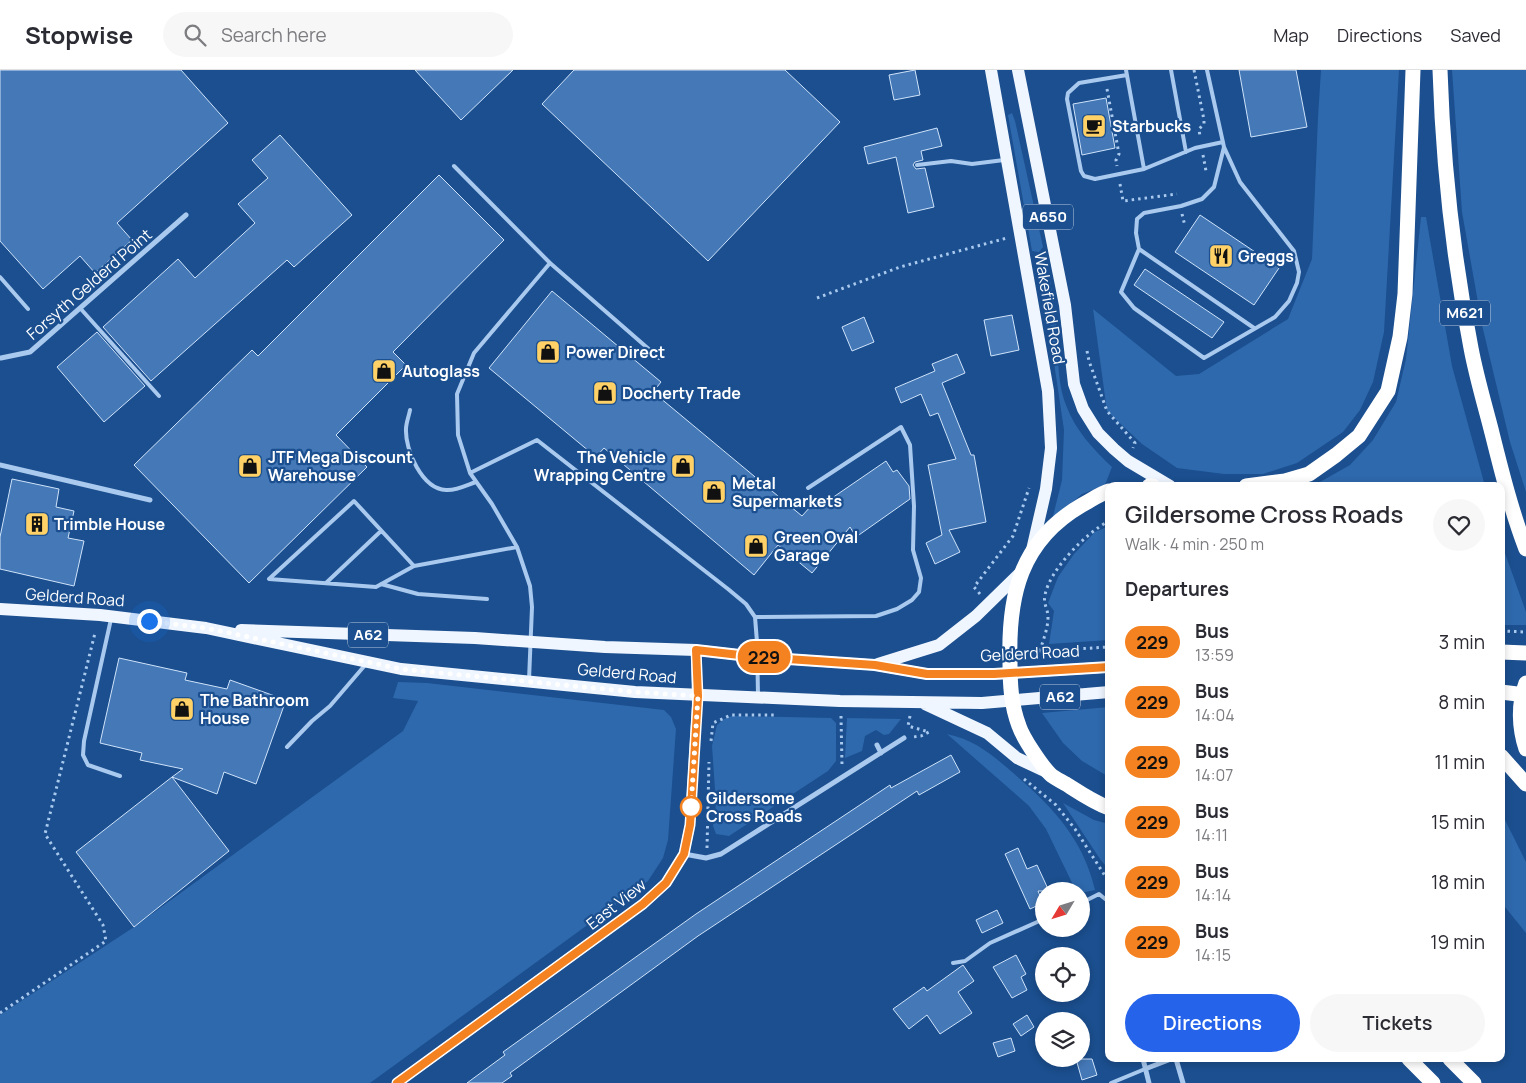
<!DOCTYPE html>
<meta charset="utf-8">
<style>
:root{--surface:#fff;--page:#f7f7f7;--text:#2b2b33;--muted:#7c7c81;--line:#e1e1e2;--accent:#2563eb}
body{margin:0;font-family:Manrope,sans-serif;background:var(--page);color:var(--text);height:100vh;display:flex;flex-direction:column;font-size:19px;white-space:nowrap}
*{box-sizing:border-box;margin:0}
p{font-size:16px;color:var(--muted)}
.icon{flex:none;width:28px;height:28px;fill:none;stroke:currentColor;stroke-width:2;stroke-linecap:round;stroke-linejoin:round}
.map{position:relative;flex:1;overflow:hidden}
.drawer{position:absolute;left:1105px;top:412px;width:400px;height:580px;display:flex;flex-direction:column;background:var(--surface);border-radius:10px;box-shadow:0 2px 8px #0003}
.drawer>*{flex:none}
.badge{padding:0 10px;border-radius:16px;font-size:18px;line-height:32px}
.needle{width:32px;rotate:232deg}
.fabs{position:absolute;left:1035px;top:812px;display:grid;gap:10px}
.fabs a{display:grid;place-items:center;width:55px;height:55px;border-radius:50%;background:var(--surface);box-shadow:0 2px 8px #0003;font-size:25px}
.you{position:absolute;width:25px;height:25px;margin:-12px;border:4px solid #fff;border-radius:50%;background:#1a73e8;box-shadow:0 0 0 8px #1a73e833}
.map>.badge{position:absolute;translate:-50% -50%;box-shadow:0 0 0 2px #fff}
h2{padding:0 20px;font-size:19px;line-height:45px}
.round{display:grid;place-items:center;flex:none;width:52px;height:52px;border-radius:26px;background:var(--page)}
.headline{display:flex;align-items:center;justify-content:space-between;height:85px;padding:0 20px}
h1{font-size:24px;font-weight:600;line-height:38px}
.action{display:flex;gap:10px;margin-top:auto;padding:10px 20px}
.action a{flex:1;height:58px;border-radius:30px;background:var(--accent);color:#fff;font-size:20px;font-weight:600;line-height:58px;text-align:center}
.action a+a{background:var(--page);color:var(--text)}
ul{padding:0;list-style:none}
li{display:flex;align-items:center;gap:15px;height:60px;padding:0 20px}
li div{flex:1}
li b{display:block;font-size:19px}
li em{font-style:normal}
li .badge{min-width:55px;font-weight:700;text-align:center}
header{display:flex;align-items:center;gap:30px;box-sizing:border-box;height:70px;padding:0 25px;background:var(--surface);border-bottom:1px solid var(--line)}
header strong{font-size:24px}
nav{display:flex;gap:28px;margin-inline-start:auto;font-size:18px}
.search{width:350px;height:45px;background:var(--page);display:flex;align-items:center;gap:12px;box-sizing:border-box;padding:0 18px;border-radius:28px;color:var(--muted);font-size:19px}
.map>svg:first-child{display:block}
.green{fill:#2e69ad}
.building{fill:#4478b7;stroke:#cfe3fa}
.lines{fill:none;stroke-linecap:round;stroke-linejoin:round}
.path{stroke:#a9c9ee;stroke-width:3;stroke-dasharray:2.5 4;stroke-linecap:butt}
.lane{stroke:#a9c9ee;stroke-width:4}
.street{stroke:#a9c9ee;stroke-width:5}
.secondary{stroke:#d6e6fa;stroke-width:10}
.primary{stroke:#f0f6ff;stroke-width:12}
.highway{stroke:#fff;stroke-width:15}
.line-casing{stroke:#fff;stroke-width:11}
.line{stroke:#f58220;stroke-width:8}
.walk{stroke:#fff;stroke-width:5;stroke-dasharray:0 9}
.stop-dot{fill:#fff;stroke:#f58220;stroke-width:2.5}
.labels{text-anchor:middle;stroke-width:4.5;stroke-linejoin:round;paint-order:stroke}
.shield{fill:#1b4f8f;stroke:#bbcadd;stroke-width:1}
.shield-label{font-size:15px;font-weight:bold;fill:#fff}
.poi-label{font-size:16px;font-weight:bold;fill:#fff;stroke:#1b4f8f;text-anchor:start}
.street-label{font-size:16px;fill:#fff;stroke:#1b4f8f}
.stop-label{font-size:16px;font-weight:bold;fill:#fff;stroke:#1b4f8f;text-anchor:start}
</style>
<header>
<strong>Stopwise</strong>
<div class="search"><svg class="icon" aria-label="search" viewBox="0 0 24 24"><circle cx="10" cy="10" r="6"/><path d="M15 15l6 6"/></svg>Search here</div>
<nav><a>Map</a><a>Directions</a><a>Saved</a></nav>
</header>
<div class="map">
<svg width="1526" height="1013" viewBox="0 0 1526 1013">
<rect width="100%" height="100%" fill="#1b4f8f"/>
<path class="green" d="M1321,0H1399L1384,262L1373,312L1360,340L1343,362L1297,393L1263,404H1224L1177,398L1142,374L1107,341L1093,239L1176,306L1199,304L1288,249L1312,189L1318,47Z
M1452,0H1526V422L1510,372L1482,255L1462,142Z
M1012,43L1015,51L1043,177L1039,182L1032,181L1008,45Z
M1421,147H1426L1452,296L1485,416H1313L1350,395L1373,370L1396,332L1406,289Z
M1046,208L1050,210C1052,224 1055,238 1056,252C1059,279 1056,309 1066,335C1075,360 1093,379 1112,397L1105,415L1082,424L1052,450L1062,410L1064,360L1053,286Z
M1109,456V570L1049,574L1054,541L1048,533L1058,507L1074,484L1095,462Z
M1501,472L1526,542V555H1501Z
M398,612L427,613L664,640L671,647L676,659L668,770L663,788L648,811L370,1013H0V945L134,857L403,661L418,631L393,628Z
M1109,637V707L1082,691L1063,673L1042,643Z
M732,646L831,648L836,653V691L828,701L729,766L716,764L713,756L716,734L712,676L717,655L724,649Z
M847,648L901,649L889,664L884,665L876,660L865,666L862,681L845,688Z
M947,664C975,670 991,684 1012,702C1052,736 1083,768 1095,820L1081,823V821H1076L1046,759L1029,736Z
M1063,733L1094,750L1109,754V800L1100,789Z
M1501,742L1526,792V863L1501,832Z"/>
<path class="building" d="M0,0H181L228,53L117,153L132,170L95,203L80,186L43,219L0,171Z
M415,0H513L461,50Z
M574,0H785L840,52L708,191L542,34Z
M915,0L920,25L894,30L889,5Z
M1239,0H1296L1307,57L1251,67Z
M1106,28L1115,78L1082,85L1073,34Z
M937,58L942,76L921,81L923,90L915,92L913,95L916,99L925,98L934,137L908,143L896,87L868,94L864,77Z
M280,65L352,145L294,197L287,190L151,311L103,257L178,189L195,208L255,153L238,134L268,108L252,90Z
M439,105L504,170L393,282L406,295L336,365L367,397L249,513L134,395L252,280L258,286Z
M1200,145L1279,198L1254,235L1175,182Z
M1145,199L1224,252L1212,268L1134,215Z
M552,221L661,312L653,322L802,446L811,436L816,439L886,391L893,402L897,400L909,416L910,429L856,467L850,457L812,503L778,475L754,505L604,378L596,387L489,298Z
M1012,245L1019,280L991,286L984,250Z
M864,247L874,272L852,281L842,257Z
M97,262L145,316L104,352L57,297Z
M957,284L965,303L942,313L971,385H974L986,452L949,460L960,482L935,494L926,473L942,465L928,395L956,389L938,343L930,346L921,324L901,333L895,318L935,301L932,294Z
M12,409L59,419L56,437L74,441L68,468L84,471L74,516L0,499V467Z
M119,588L187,603L185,610L227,619L230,610L286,630L256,714L224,702L217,724L172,707L183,699L140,690L142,683L100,673Z
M951,685L960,702L919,725L917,721L698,866L510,1003L512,1006L502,1013H467L505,985L503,982L696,844L890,715L891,718Z
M172,707L229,781L134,857L76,782Z
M1018,778L1027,799L1037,795L1049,821H1038L1043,833L1030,839L1005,784Z
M997,840L1003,853L982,863L976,850Z
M1016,885L1026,904L1021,907L1027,920L1012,928L993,897Z
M963,895L974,911L958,922L972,943L940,964L927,945L909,959L893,939L924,917L927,921Z
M1027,945L1034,957L1021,966L1013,954Z
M1011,968L1015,981L998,987L993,973Z
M1076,989H1092L1097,1005L1082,1010Z"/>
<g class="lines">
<path class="path" d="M1194,0L1204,50V54L1199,59L1200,67
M1107,19L1119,84L1116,90L1117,96
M1203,85L1206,101
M1120,114L1123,131L1177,124
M1182,144L1185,156
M817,228L900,197L1007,168
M1087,281L1089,291L1107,341L1135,373L1133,378
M980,524L974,517L1013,466L1029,418
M1501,561L1526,562
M1040,581C1043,570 1048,559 1048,547C1048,539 1043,534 1045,525C1050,499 1086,463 1109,451
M1025,582L1109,577
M841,646L842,695
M910,646L908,656L929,662L921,666L913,667
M711,671L713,653L731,645H776
M1024,709L1056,735L1075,759L1109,812
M707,778L709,692
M0,943L106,871L103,855L45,764L95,563"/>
<path class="lane" d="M1126,0L1144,99L1195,78L1223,72
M1171,0L1186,82
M1207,0L1224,77L1214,117L1202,129L1181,136L1144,143L1137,149L1136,163L1139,179L1254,258
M1127,5L1079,13L1068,23L1067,29L1081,101L1084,106L1095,109L1144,99
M917,95L951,91L972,94L1004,90
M454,96L550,193
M1139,179L1121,222L1134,238L1204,288L1275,247L1289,231L1297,213L1299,202L1294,181L1240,112L1224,77
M0,207L28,239
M80,238L159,326
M410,340C409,346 406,353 406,359C405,380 422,419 446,420C456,421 467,415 476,412
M470,403L537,370L728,519L746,534L755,547
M414,496L354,431L269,509L376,517L414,496L517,477
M326,513L381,461
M381,514L418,524L487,529
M111,549L84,671L83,685L88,695L120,706
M529,610L532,537L530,516L517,477L492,434L470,403L458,365L457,324L474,283L550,193L659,288
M758,625L757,572L755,547L876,546L897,539L912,530L919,522L921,508L913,480L914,436L910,375L901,357L808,418
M287,677L312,651L330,636L366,594
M1081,833L1099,824L1109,832
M953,893L965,891L990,873L1044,849
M1111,1013L1145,999"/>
<path class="street" d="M1,288L30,282L186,145
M0,395L150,430
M877,675L881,683
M684,784L706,788L721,784L904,668
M1143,989L1149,1013
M1176,989L1183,1013
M1145,999L1171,989"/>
<path class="secondary" d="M397,1013L643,834L666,813L684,784L690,755L697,636L696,580"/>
<path class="primary" d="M991,0L1048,321L1051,378L1046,419L1032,480
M1018,0L1065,235L1074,314L1083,339L1098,363L1114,379L1128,391L1170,416
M0,539L100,545L206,558L401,599L635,622L840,631L982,633L1109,622
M241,560L475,568L605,577L696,580L757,587L875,595L927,604H994L1109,597
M878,594L939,575L976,546L1020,503
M925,634L987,663L1017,688L1049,703"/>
<path class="highway" d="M1440,0C1443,93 1453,187 1471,278C1476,305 1484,332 1491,359C1501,399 1511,440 1526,479
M1149,416H1153
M1246,416L1285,411L1309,404L1336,385L1359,366L1388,321L1400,267L1405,224L1413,0
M1109,421C1099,424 1090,431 1082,435C1020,471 1008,526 1010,592C1010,614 1011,635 1019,656C1023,668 1041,695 1050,704C1054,708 1061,711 1066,714C1080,723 1093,732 1109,738
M1501,582L1526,583
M1526,613C1518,634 1519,658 1526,679
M1501,622L1526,625
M1501,686L1526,714
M1409,989L1433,1013
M1450,989L1474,1013"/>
</g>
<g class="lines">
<defs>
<path id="line" d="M397,1013L643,834L666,813L684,784L690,755L698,626L696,580L757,587L875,595L927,604H994L1109,597"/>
</defs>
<use href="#line" class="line-casing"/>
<use href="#line" class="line"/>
<path class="walk" d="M149,551L206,558L401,599L635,622L698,626L691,737"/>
</g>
<defs>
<symbol id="cafe-square" viewBox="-11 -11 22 22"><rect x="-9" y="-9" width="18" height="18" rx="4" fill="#ffd166" stroke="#1b4f8f"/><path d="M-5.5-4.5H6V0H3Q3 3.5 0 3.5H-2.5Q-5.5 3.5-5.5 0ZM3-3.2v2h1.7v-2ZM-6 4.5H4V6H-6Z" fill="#111"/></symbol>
<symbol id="restaurant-square" viewBox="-11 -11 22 22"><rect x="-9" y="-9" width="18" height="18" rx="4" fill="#ffd166" stroke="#1b4f8f"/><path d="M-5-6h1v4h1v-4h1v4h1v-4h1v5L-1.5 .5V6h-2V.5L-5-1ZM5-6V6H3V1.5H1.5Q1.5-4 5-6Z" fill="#111"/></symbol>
<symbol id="shop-square" viewBox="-11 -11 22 22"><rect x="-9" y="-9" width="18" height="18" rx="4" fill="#ffd166" stroke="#1b4f8f"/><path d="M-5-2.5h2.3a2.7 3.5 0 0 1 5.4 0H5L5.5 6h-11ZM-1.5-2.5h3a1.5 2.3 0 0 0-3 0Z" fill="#111"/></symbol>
<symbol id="building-square" viewBox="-11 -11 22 22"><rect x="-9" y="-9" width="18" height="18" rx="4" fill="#ffd166" stroke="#1b4f8f"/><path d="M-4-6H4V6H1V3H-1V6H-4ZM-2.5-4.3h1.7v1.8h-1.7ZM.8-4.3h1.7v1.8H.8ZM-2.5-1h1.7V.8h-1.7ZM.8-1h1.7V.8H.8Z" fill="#111"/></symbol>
</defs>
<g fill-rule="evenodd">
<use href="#cafe-square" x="1080" y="42" width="28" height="28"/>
<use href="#restaurant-square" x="1207" y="172" width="28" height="28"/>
<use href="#shop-square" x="534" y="268" width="28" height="28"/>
<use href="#shop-square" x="370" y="287" width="28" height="28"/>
<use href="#shop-square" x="591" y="309" width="28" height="28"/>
<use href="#shop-square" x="236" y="382" width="28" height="28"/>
<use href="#shop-square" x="669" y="382" width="28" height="28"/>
<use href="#shop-square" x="700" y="408" width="28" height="28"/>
<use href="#building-square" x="23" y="440" width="28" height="28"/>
<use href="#shop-square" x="742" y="462" width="28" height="28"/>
<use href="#shop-square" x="168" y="625" width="28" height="28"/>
</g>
<circle class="stop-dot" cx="691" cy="737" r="10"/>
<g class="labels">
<g class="shield">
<rect x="1023" y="134.5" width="50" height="25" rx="4"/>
<rect x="1440" y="230.5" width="50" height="25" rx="4"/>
<rect x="348" y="552.5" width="40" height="25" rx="4"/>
<rect x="1040" y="614.5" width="40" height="25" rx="4"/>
</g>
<g class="shield-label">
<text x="1048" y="152">A650</text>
<text x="1465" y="248">M621</text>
<text x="368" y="570">A62</text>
<text x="1060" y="632">A62</text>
</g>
<g class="poi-label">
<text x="1112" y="62">Starbucks</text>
<text x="1238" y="192">Greggs</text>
<text x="566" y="288">Power Direct</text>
<text x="402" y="307">Autoglass</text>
<text x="622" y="329">Docherty Trade</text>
<text x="268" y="393">JTF Mega Discount<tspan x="268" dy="18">Warehouse</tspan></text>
<text x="666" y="393" text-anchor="end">The Vehicle<tspan x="666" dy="18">Wrapping Centre</tspan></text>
<text x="732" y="419">Metal<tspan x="732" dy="18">Supermarkets</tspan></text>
<text x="54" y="460">Trimble House</text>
<text x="774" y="473">Green Oval<tspan x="774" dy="18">Garage</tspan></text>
<text x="200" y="636">The Bathroom<tspan x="200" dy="18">House</tspan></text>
</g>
<g class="street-label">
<text transform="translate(89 214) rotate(-41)" y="6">Forsyth Gelderd Point</text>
<text transform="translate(1050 238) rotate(80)" y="6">Wakefield Road</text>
<text transform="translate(75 527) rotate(4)" y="6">Gelderd Road</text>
<text transform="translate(1030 583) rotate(-3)" y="6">Gelderd Road</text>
<text transform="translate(627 603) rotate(5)" y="6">Gelderd Road</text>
<text transform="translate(616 834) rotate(-38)" y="6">East View</text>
</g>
<g class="stop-label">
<text x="706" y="734">Gildersome<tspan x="706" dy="18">Cross Roads</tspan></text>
</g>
</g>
</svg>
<div class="fabs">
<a><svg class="needle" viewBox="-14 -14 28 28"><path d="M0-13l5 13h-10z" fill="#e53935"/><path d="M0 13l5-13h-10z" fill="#7c7c81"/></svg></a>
<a><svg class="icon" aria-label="locate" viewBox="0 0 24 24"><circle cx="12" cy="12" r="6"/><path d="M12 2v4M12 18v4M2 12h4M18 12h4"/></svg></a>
<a><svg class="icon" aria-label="layers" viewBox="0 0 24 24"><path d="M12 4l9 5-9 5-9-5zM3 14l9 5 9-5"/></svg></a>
</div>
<div class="you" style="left:149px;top:551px"></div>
<b class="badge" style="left:764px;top:587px;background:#f58220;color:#111">229</b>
<section class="drawer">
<div class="headline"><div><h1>Gildersome Cross Roads</h1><p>Walk · 4 min · 250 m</p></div><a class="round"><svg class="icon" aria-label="heart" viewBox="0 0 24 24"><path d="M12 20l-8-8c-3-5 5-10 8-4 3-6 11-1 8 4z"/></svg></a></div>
<h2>Departures</h2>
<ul>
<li><span class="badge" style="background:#f58220;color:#111">229</span><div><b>Bus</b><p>13:59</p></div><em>3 min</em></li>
<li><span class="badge" style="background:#f58220;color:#111">229</span><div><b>Bus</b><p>14:04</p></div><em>8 min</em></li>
<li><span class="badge" style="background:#f58220;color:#111">229</span><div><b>Bus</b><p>14:07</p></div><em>11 min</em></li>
<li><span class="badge" style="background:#f58220;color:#111">229</span><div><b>Bus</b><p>14:11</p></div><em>15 min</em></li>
<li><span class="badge" style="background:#f58220;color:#111">229</span><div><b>Bus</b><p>14:14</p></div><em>18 min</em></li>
<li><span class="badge" style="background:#f58220;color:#111">229</span><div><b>Bus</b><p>14:15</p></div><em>19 min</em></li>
</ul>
<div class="action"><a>Directions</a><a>Tickets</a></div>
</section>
</div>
